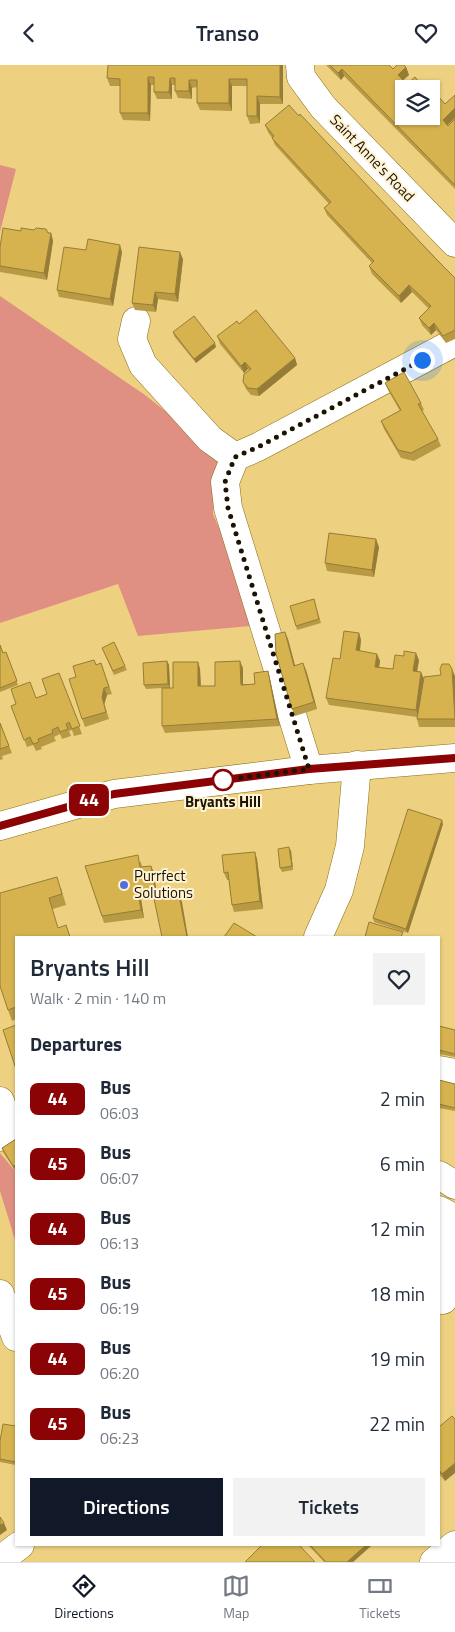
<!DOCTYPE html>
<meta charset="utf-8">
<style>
:root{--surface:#fff;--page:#f2f2f3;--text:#1f2937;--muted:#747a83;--line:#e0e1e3;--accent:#111827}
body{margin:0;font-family:"Titillium Web",sans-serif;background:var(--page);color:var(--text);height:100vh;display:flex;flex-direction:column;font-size:19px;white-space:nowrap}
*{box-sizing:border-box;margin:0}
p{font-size:16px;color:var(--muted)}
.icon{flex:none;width:28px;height:28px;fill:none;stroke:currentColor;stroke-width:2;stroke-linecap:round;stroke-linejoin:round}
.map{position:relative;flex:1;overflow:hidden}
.sheet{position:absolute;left:15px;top:871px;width:425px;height:610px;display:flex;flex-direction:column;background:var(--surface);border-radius:0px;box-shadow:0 1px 4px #0004}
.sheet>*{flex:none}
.badge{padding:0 10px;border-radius:8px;font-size:18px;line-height:32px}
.fabs{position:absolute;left:395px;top:15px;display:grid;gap:10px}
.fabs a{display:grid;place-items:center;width:45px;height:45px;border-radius:0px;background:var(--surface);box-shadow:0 1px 4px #0004;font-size:25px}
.you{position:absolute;width:25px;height:25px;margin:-12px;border:4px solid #fff;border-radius:50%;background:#1a73e8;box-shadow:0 0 0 8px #1a73e833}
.map>.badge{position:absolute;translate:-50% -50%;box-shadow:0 0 0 2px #fff}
h2{padding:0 15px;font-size:19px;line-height:45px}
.round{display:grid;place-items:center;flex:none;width:52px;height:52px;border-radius:0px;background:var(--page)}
.summary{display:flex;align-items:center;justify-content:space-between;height:85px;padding:0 15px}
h1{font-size:24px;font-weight:600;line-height:38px}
.action{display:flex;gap:10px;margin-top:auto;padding:10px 15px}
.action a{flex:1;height:58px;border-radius:0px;background:var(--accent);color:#fff;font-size:20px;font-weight:600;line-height:58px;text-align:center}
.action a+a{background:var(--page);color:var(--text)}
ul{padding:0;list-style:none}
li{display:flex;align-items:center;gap:15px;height:65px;padding:0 15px}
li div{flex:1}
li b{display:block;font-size:19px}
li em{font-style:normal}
li .badge{min-width:55px;font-weight:700;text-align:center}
header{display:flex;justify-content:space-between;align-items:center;height:65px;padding:0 15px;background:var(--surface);font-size:22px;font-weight:600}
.tabs{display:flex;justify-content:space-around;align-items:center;height:70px;border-top:1px solid var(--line);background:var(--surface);font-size:14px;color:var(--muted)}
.tabs a{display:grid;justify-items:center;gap:2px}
.tabs .on{color:var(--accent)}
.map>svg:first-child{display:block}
.green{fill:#e09083}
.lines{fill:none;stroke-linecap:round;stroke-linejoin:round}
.minor-casing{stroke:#886d14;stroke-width:29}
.major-casing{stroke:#886d14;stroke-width:29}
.minor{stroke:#fff;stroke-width:28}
.major{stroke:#fff;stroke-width:28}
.wall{fill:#b89a44}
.shaded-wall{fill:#967d37}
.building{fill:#d6b34f;stroke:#967d37}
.line-casing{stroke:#fff;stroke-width:11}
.line{stroke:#8b0304;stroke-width:8}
.walk{stroke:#1c1400;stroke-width:5;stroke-dasharray:0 9}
.stop-dot{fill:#fff;stroke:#8b0304;stroke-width:2.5}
.poi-dot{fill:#516de2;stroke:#fff3d5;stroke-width:2}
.labels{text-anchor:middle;stroke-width:4;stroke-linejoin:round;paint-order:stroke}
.street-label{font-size:15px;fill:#1c1400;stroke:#fff3d5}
.stop-label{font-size:15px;font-weight:bold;fill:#1c1400;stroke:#fff3d5}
.poi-label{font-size:15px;fill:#1c1400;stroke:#fff3d5;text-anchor:start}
</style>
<header><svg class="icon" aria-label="back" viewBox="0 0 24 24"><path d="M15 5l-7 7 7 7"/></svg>Transo<svg class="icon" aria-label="heart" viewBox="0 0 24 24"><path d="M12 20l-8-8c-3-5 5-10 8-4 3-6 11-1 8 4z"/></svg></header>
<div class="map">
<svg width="455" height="1497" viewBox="0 0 455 1497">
<rect width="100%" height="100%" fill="#eed081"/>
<path class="green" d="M0,100L16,104L0,167Z
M0,231L145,330L222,391L214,431L213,449L261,560L138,571L118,519L0,558Z
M0,1088L16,1107V1178L0,1126Z"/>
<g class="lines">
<defs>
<path id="minor" d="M300,0L301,12L323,42L455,178
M136,256L132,274L143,300L210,374L235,392
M309,705L228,443L225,417L235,392L258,382L455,277
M318,872L339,825L350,781L357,700
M439,1005L455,1008
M0,1036L10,1065L0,1072
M439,1110L455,1120
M439,1145L452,1152L450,1198L443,1235
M0,1229L16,1272
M0,1495L20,1480
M434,1497L455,1480"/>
<path id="major" d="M0,761L114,729L309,705L455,693"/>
</defs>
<use href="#minor" class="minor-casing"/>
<use href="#major" class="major-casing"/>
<use href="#minor" class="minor"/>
<use href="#major" class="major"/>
</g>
<path class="wall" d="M283,0V39H260V58L250,59L247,51V21H232V46L200,45L197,38V22L192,23V34L178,33L175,26V20H172V34H157L154,27V20H151L150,56L123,55L120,48V21H110L107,13Z
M326,0H389L393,4L406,2L409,10L403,15L404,51L455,53L448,60V61L455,54V124L344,11L341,15Z
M299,51L455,213V274L446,278L436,265L431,270L422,260L419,253L429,244L412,227L401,238L372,209L369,201L372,198L327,150L324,143L329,139L275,80L272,73L268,67L265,60Z
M21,166L51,168L53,176L47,215L0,207V182Z
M86,185L122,187L113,241L59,232L57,225Z
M183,194L178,237L158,234L156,247L135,245L132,238Z
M239,259L295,293L297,300L259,331L251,330L246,324L243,317L249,305L248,304L244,308L220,279L217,271Z
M173,267L216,282L196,298L174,271Z
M385,318L421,338L424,345L422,346L438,374L441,381L414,396L401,393L384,364L381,356L400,346L388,325Z
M379,482L374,512L327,506L325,498Z
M314,534L321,558L297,565L296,561Z
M359,568L361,575L360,586L377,589L380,596L379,602L393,604L419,595L417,606L424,614L455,611V662H419L417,654V652L329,640L326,633L340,594Z
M288,574L295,601L306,605L317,644L295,651L292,644Z
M0,580L3,588L6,587L18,620L0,627Z
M104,587L125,601L127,605L114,610Z
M167,596L169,600L170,623H173L198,597L200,604L201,621H215L243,603V619H255L268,606L270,614L280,661L165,668L162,661V623L146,624L144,620Z
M101,598L112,629L107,630L104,640L109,654L85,662L82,654L76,612L96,600Z
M59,608L82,669L74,671L72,665L69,666L71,671L62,674L60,669L54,672L56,676L41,682L42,684L36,686L33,680L27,682L11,641L47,629Z
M0,658L12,688L2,691L3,694L0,695Z
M443,759L408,868L374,857L373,853Z
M291,786L293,805L282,807L280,803Z
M257,794L263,844L234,847L232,840L229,815H227L224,808Z
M141,797L142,802L151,801L154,808L157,831L141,834L144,853L104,858L85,801Z
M61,823L66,840L53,844L16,872V954L12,956L8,945L0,828Z
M439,961L455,965V992L439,989Z
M439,1015L455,1019V1046L439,1043Z
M16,1074L15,1105L3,1087L2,1083Z
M16,1361V1400L0,1397V1376Z
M439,1362L445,1416L439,1409Z
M308,1480H372L353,1497H324Z"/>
<path class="shaded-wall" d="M280,0H283V39L280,32Z
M406,2L409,10L401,17L398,10Z
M342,4L344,11L341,15L338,8Z
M148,12L151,20L150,56L148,48Z
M170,13L172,20V34L169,27Z
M229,14L232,21V46L229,38Z
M189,15L192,23V34L189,26Z
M420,18L422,24H414Z
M257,31L260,39V58L257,51Z
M455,43V53L445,62L443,55Z
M51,168L53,176L47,215L44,208Z
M120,180L122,187L113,241L110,234Z
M180,187L183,194L178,237L175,229Z
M409,220L412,227L401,238L399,231Z
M155,227L158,234L156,247L153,240Z
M434,258L436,265L431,270L429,263Z
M215,278L216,282L196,298L194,294Z
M295,293L297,300L259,331L257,324Z
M245,297L248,304L244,308L241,301Z
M376,474L379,482L374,512L372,505Z
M285,567L288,574L297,608L294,601Z
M359,568L361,575L359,592L356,585Z
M416,588L419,595L416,613L413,606Z
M377,589L380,596L378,609L375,602Z
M167,596L169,600L170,623L168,619Z
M240,596L243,603V627L241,620Z
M198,597L200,604L201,628L198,621Z
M303,598L306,605L317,644L314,637Z
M452,604L455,611V656V654Z
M268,606L270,614L280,661L277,654Z
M421,607L424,614L419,652L416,645Z
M104,623L107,630L104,640L109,654L102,632Z
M442,755L443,759L408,868L406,864Z
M289,782L291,786L293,805L292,801Z
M255,787L257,794L263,844L260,836Z
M151,801L154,808L157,831L155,824Z
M138,827L141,834L144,853L141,845Z
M179,830L182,837L188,872H187Z
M16,1100V1104L15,1105L13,1101Z
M455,1398V1408L445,1416L442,1409Z
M4,1458L7,1465L0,1470V1460Z
M366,1480H372L353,1497H347Z"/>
<path class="building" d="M108,0H280V32L257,31V51H247V14H229V38H197V15H189V26H175V13H170L169,27H154V12H148V48H120V14L107,13Z
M330,0H389L393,4L397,0H404L406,2L398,10L407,19L415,12L420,18L414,24H404V51H431V35L437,30L445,39L455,30V43L443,55L448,61L455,54V120L342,4L338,8Z
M289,40L299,51L300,49L436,194L455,213V265L443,271L434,258L429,263L419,253L431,241L409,220L399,231L369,201L374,196L324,143L331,137L272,73L274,71L265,60Z
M3,163L21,166V163L34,165L36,163L46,164L48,168H51L44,208L0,201V182Z
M88,174L120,180L110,234L57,225L64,182L86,185Z
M139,182L180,187L175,229L155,227L153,240L132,238Z
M256,245L295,293L257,324L248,323L243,317L244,309L251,304L245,297L241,301L217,271L237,256L239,259Z
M194,251L215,278L194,294L173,267Z
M404,307L421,338L418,339L438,374L411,388L398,385L381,356L401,345L385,318Z
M329,468L376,474L372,505L325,498Z
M314,534L319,554L296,561L290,541Z
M344,566L359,568L356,585L377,589L375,602L393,604L395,590L404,591V586L416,588L413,606L421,607L416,645L326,633L333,593L340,594Z
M285,567L294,601L303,598L314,637L292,644L276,589L275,569Z
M114,577L125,601L113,606L102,583Z
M0,580L3,588L6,587L17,616L0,623Z
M94,595L96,600L101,598L109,622L104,623L102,632L106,647L82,654L69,614L76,612L73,601Z
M167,596L168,619L144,620L143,598Z
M240,596L241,620L255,619L254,608L268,606L277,654L162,661V623H173V597H198V621H215V597Z
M442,599H449L452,604L455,654H417L424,612L441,610L440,604Z
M59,608L80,661L72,664L69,657L66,659L68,664L60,667L58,662L52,665L53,668L38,674L39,677L33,679L30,672L24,675L11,641L16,639L11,624L30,617L36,633L39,632L47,629L42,614Z
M454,612H455V636Z
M0,658L9,681L0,684Z
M408,744L442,755L406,864L373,853Z
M289,782L292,801L280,803L278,784Z
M255,787L260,836L232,840L228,807L224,808L222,790Z
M138,790L140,802L151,801L155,824L138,827L141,845L102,851L85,801Z
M57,812L62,829L49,833L58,863L66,860L70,872H16V942L8,945L0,921V828Z
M179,830L187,872H162L154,834Z
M369,857L403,867L401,872H365Z
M234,858L257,872H224Z
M16,960V1004L3,965Z
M439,961L455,965V989L439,985Z
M439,1015L455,1019V1043L439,1039Z
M16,1074V1100L13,1101L2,1083Z
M452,1351L455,1354V1398L442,1409L439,1405V1362Z
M3,1359L16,1361V1397L0,1394V1376Z
M0,1452L4,1458L0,1460Z
M262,1480H299L315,1497H245Z
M310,1480H366L347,1497H326Z"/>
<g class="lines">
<defs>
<path id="line" d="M0,761L114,729L309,704L455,693"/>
</defs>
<use href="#line" class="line-casing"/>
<use href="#line" class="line"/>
<path class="walk" d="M223,715L309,704L228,443L225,417L235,392L258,382L422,295"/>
</g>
<circle class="stop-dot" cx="223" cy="715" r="10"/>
<circle class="poi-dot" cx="124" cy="820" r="5"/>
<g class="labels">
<g class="street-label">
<text transform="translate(372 93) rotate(46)" y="5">Saint Anne's Road</text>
</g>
<g class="stop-label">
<text x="223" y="742">Bryants Hill</text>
</g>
<g class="poi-label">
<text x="134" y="816">Purrfect<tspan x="134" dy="17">Solutions</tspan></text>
</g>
</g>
</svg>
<div class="fabs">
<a><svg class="icon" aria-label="layers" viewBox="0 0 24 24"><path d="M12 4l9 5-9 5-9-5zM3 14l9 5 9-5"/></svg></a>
</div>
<div class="you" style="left:422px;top:295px"></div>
<b class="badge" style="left:89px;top:735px;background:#8b0304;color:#fff">44</b>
<section class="sheet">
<div class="summary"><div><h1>Bryants Hill</h1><p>Walk · 2 min · 140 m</p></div><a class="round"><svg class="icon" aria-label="heart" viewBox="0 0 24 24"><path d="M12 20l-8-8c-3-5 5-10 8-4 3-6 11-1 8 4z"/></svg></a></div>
<h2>Departures</h2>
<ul>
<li><span class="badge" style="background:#8b0304;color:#fff">44</span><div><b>Bus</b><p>06:03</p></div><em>2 min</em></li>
<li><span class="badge" style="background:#8b0304;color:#fff">45</span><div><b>Bus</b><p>06:07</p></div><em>6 min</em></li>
<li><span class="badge" style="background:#8b0304;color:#fff">44</span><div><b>Bus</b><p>06:13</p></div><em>12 min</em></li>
<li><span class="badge" style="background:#8b0304;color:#fff">45</span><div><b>Bus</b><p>06:19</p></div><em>18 min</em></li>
<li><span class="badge" style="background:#8b0304;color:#fff">44</span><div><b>Bus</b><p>06:20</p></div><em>19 min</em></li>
<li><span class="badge" style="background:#8b0304;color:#fff">45</span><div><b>Bus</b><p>06:23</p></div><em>22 min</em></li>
</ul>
<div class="action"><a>Directions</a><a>Tickets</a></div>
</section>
</div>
<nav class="tabs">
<a class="on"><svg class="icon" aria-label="directions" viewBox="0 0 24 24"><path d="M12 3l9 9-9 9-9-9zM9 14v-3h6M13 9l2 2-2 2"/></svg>Directions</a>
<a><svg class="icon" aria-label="map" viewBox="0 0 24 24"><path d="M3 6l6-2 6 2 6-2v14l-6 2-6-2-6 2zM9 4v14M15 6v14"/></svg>Map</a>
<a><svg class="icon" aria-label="tickets" viewBox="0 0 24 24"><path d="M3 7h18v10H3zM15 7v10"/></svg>Tickets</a>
</nav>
